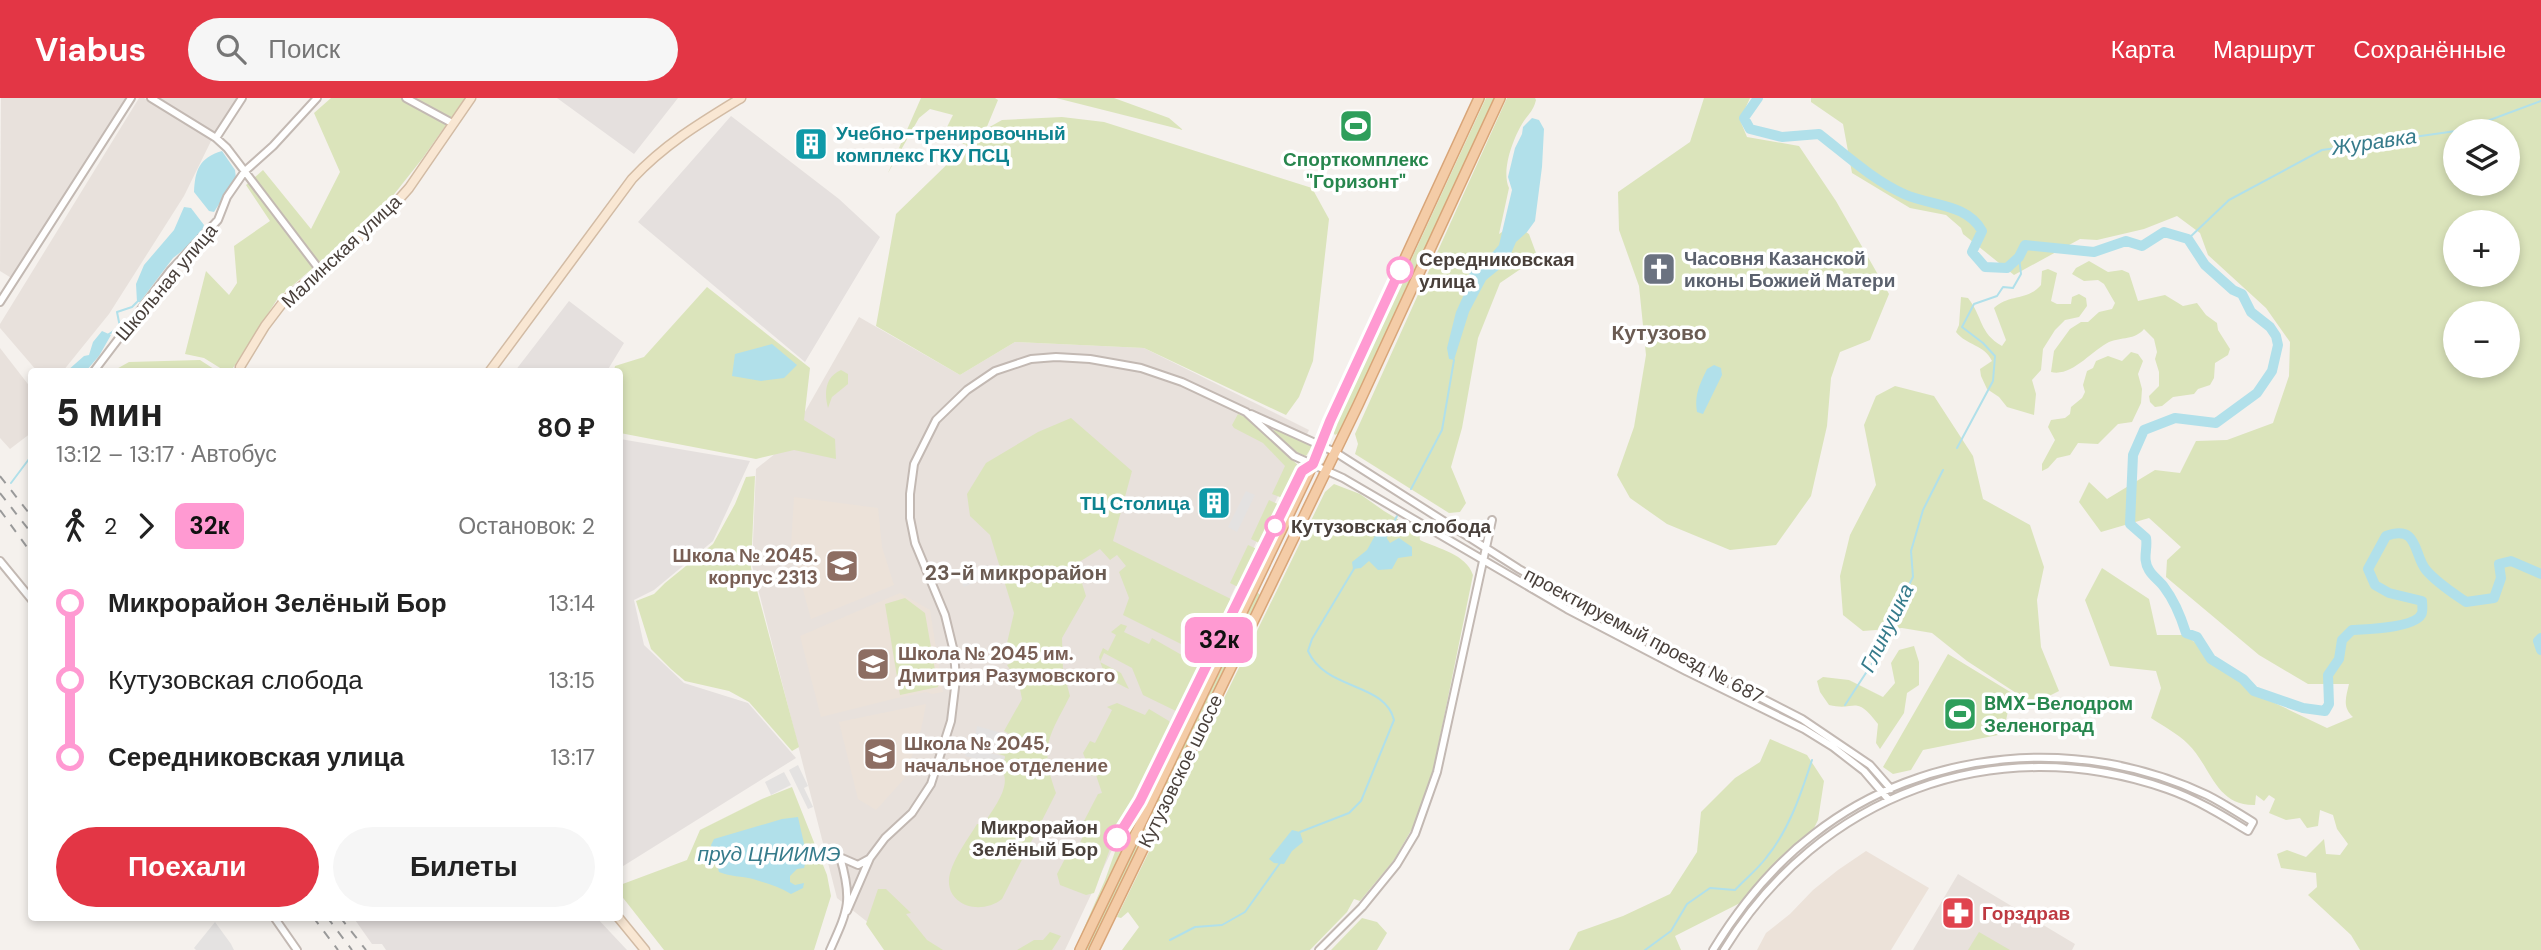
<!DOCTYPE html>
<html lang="ru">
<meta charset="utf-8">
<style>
:root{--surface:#fff;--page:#f6f6f6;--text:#222;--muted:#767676;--accent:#e33645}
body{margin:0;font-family:"DM Sans",sans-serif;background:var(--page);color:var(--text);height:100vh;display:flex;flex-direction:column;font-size:26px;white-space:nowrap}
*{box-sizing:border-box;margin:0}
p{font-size:23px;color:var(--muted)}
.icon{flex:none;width:38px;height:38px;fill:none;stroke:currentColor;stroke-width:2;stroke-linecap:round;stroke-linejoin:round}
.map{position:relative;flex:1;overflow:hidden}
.panel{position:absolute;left:28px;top:270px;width:595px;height:553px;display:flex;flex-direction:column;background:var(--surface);border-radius:7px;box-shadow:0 4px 10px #0003}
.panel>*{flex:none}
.badge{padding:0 14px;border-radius:10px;font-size:24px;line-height:46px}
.tools{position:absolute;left:2443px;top:21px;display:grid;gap:14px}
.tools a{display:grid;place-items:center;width:77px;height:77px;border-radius:50%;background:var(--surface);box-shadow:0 4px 10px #0003;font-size:35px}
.map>.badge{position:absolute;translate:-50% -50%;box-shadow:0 0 0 4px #fff}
.legs{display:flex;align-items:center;gap:10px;height:77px;padding:0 28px;font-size:23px}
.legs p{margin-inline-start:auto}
.head{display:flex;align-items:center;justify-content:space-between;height:119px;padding:0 28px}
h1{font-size:38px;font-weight:800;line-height:52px}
.button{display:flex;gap:14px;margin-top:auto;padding:14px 28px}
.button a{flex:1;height:80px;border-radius:42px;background:var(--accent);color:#fff;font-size:28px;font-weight:800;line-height:80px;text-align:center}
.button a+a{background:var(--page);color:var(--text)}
ul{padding:0 28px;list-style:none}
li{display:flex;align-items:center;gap:24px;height:77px;font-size:26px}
li i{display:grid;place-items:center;width:10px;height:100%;margin:0 9px;background:currentColor}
li i::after{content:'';width:18px;height:18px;margin:-9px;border:5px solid;border-radius:50%;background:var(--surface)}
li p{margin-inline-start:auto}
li:first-child i{background:linear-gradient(#0000 50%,currentColor 0)}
li:last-child i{background:linear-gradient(currentColor 50%,#0000 0)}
header{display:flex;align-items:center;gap:42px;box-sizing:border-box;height:98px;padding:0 35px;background:var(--accent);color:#fff}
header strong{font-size:33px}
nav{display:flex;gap:38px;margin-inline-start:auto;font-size:24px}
.search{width:490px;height:63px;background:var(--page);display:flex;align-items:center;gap:18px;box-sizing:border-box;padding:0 24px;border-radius:38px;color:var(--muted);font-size:26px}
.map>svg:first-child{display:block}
.residential{fill:#e8e1dc}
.industrial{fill:#e5e0de}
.education{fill:#ece2d9}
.green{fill:#dbe4bb;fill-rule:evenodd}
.parking{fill:#e4e2e1}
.water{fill:#b1e0ea}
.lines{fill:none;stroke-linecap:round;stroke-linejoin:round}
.stream{stroke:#b1e0ea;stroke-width:2}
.river{stroke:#b1e0ea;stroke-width:10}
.street-casing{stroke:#c3b9b3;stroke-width:10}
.secondary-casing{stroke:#d2bba4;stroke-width:11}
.primary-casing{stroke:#d8a578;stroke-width:12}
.street{stroke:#fff;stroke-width:6}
.secondary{stroke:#f9e7d3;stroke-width:8}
.primary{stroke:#f4cca7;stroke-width:9}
.rail{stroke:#9a9a9a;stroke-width:2;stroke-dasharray:9 9;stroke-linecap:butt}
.line-1-casing{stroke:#fff;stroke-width:16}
.line-1{stroke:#ff9ad2;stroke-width:10}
.stop-1-dot{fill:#fff;stroke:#ff9ad2;stroke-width:3.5}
.labels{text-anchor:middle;stroke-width:7;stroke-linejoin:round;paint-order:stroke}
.culture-label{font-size:19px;font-weight:bold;fill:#0d838f;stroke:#fff;text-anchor:start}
.leisure-label{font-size:19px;font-weight:bold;fill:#27864d;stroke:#fff}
.street-label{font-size:19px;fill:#49403b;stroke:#fff}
.worship-label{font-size:19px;font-weight:bold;fill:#5b616d;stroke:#fff;text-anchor:start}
.stop-label{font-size:19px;font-weight:bold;fill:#49403b;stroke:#fff;text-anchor:start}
.education-label{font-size:19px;font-weight:bold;fill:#785e54;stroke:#fff;text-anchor:start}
.health-label{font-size:19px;font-weight:bold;fill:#be3a42;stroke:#fff;text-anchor:start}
.water-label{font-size:21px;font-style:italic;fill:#367b8b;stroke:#fff}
.neighbourhood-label{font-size:21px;font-weight:bold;fill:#6b5c53;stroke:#fff}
</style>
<header>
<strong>Viabus</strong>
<div class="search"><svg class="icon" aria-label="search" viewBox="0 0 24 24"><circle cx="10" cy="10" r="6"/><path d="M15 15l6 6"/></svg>Поиск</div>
<nav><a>Карта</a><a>Маршрут</a><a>Сохранённые</a></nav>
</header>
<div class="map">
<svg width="2541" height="852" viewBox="0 0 2541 852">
<rect width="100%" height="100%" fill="#f5f1ed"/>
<path class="residential" d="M1,0H127L13,181L0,173Z
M139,0H144L212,41L184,98L109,216L63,273H37L0,230V226Z
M159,0H243L220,38Z
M859,219L960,277L1015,244L1144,250L1309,332L1065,852H903L837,800L752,467L756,371L786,347Z
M0,250L31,290V335L10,351L0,340Z
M1958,776L2075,846L2072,852H1913Z"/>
<path class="industrial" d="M557,0H678L634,56Z
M731,18L839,101L880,139L805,264L638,124Z
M569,203L624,245L607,273H515Z
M620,341L750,363L713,443L654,492L634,502L644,547L684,585L748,605L796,660L620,770Z
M353,819H596L627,852H386L382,846H372Z"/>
<path class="education" d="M794,399L878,410L882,449L894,487L811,521L791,448Z
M900,495L930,512L943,594L932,596L926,594L897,600L821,619L800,538Z
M926,606L921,632L904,681L876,712L858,701L839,624Z
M1866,753L1929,790L1891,852H1757L1766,835L1790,816L1813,792L1838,772Z"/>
<path class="green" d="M331,0H465L422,61L384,109L278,200L231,273H225L204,260L185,256L206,173L229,197L237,185L234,148L270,123L246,87L263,72L311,131L340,74L314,15Z
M921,0H995L998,2L986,31L1002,22L1062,19L1104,24L1312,90L1329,121L1313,263L1299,299L1286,317L1144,250L1015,244L960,277L876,228L896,116L967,47L942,39L953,17L930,11L919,20L888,75Z
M1056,0H1114L1169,20L1183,32Z
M1486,0H1495L1339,335L1335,337L1332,333Z
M1507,0H1535L1536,2C1533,14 1528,16 1522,26C1513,41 1501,73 1509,90L1499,136L1514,126L1529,136L1536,155L1525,168L1500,185L1478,240L1462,330L1451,369L1466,405L1460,414L1449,415L1355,356L1358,346L1355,336Z
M1704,0H1750L1740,22L1747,39L1799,48L1836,103L1889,196L1870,242L1840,254L1831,280L1827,328L1811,398L1776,447L1730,452L1667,426L1630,400L1617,377L1634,329L1646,257L1639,188L1619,132L1618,94L1690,44Z
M1811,0H2541V852H2360L2351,837L2308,797L2317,789L2316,775L2281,770L2277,756L2287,752L2306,759L2324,741L2326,756L2340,757L2348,746L2337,731L2333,717L2320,712L2318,728L2307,730L2300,720L2286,722L2269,715L2275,701L2269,697L2264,703L2256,697L2255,707C2215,708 2211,668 2188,646C2178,636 2163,628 2151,620L2161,590L2156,573L2110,568L2085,502L2102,470L2149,501L2157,537H2186L2258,597L2327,630L2353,619C2342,609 2346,599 2349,586H2308L2259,557L2166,479L2167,462L2181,449L2149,420L2101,434L2079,404L2089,384L2107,401L2155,372L2180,375L2196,343L2227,342L2273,325L2289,278L2290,244L2266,210L2208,157L2200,135L2177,118L2144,131L2097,142L2080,141L2014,177L1963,136L1961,130L1946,117L1910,110L1852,75L1843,26L1811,4ZM2455,33H2508V86H2455ZM2508,124V177H2455V124ZM2455,215H2508V268H2455Z
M2089,163L2108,174L2122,172L2129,175L2138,203L2165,197L2183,208L2197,205L2206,217L2217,225L2218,232L2230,251L2228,257L2215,265L2214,280L2210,287L2198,291L2194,296L2173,299L2162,308L2155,309L2150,304L2149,298L2159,288V274L2155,261L2157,254L2154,241L2144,231C2135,242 2121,239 2109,244C2091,253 2072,279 2051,274L2054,253L2070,231L2081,224H2088L2099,214L2112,211L2115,205L2104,186L2098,182L2084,183L2072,176L2076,170Z
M2048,171L2057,175L2051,203L2057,206H2071L2072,199L2079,196L2086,200L2087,208L2079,219L2065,222L2055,232L2043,251L2041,272L2032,282L2036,296L2034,317L2007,309L1999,299L1987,291L1981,278L1980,271L1992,263C1985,247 1966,247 1956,234L1959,227L1961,199L1968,200C1983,219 1979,235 2002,248L2006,242L1994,210C2009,196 2028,203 2041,187L2042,173Z
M707,189L810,270L804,322L835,341L836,361L794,352L756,361L620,335V273H614L615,268L644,259Z
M2131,254L2138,256L2143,263L2138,276L2142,291L2141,305L2132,324L2118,326L2098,346L2078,345L2070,357L2057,360L2048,370L2042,373V366L2055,342L2048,329L2051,322L2065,320L2070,316L2071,309L2082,300L2085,294L2083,287L2087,273L2093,270L2096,263L2108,258L2122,263Z
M200,262L217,273H113L129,264Z
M841,272L848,276V286L832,299L828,310C824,295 825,279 841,272Z
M1895,288L1934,298L1973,358L1983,401L2030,427L2044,469L2037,502L2041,549L2059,593L2033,606L1967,563L1932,535L1902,530L1863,533L1843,517L1840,478L1850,437L1876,387L1864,327L1876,298Z
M1238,316L1247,320L1299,368V372L1285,401L1272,396L1285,368L1263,345L1234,330L1232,327Z
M1071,320L1132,373L1113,443L1231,501L1233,509L1210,555L1201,556L1123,517L1129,500L1119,474L1126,468L1117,457L1110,462L1100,451L1076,466L1086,498L1062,540L1063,572L1070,598C1049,639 1039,648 1056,695L1002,801C979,819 942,806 950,775C955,758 968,741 977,726H984C993,710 1012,689 1002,672L1005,658L996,655L998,649L1006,647L1011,637L1004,633L1022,601L1017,576H1013L1007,567L1013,564L1007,545L1014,515L990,437L970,418L967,396L986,365L1038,334Z
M1276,330L1313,347L1306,358L1298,355L1273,334Z
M1304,376L1078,847L1076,848L1105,782L1122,734L1145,700Z
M755,378L751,470L799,649L792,653L749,604L729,593L685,583L671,571L651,551L636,503L654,496L665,485L713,446L735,406L746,379Z
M1334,386L1360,396L1384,413L1419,434L1420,442C1439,451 1466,456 1473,477L1432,678L1413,729L1394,762L1360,803L1354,801L1347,814L1310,852H1122L1139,829L1128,814L1121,820L1117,819L1325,394Z
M1269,402L1282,408L1263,447L1251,441Z
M1248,447L1257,451L1259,456L1244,488L1240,490L1230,485Z
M1257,494L1261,498L1088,852H1085Z
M905,500L925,515L938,589L900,597L885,506Z
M1121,526L1127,528L1124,534L1149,546L1152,540L1201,568L1180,615L1143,597L1132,570L1104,555L1100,564L1121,575L1129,591C1111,582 1104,580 1099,559L1103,550L1108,553L1116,537L1111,534Z
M1914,548L1919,564V587L1907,595L1904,615L1880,651L1876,645L1878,626C1854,595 1857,614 1829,607L1820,594L1817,583L1823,579L1849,582L1883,599L1895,585L1891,565L1899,552Z
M1948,556L2012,595L2003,636L1923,652L1911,672L1893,676L1883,669Z
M1117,605L1145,617L1149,611L1169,623L1172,631L1132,712L1120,728L1116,726L1106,744L1111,748L1094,795L1086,797L1060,787L1057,776L1071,749H1078L1089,725L1084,723L1098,696L1102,695L1096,677L1092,678L1083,655L1090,643L1095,645L1112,612L1107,609Z
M1770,641L1807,657L1824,683L1818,722L1812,734L1742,804L1675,838L1681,852H1569L1578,834L1623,818L1670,796L1697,754L1701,714L1735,680L1760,664Z
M792,689L827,777L831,798L814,852H664L620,796V787L687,762L700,732L762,701Z
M878,791H886L911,815L906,816L927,842L943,852H884L866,826Z
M1362,820L1377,824L1387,835L1377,852H1331Z
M1050,834L1061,838L1052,852H1017L1034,842H1043Z
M1979,834L2010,852H1968Z"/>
<path class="parking" d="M1246,393L1255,397L1237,434L1228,429Z
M987,467L992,477L964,489L959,479Z
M977,628L1009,637L1005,646L975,638Z
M967,649L1005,659L1002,668L965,658Z
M798,667L808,688L804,690L813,709L808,711L789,672Z
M784,674L791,687L771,697L765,684Z
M215,824L231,846L234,852H196L194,850Z"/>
<path class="water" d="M1532,20L1539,22L1544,31L1542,69L1535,123L1527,134L1516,144L1507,165L1486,182L1469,214L1454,262L1449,261L1447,250L1456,214L1466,192L1467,179L1483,157L1491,156L1499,147L1512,92L1508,79L1515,50L1522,36L1523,29Z
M222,53L235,72L236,80L214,114L209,113L194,94C195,72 199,60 222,53Z
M184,109L191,110L204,127L199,140L173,160L140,204H137L136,186L144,167L174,132Z
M102,233L111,237L99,258L86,273H67L84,258L89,257L93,244Z
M772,246L797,267L784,280L761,283L732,278L735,256Z
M1714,267L1721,270L1722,277L1703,316L1697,314C1694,297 1700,286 1707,271Z
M1377,434L1386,439L1390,445L1399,440L1412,449V458L1398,460L1392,471L1378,472L1369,463L1361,470L1353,471L1352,464L1367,452Z
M798,719L807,759L804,770L797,771L790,778V784L795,787L804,785L803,790L791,796C780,789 766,785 753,781C741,778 731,779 719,774L711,747L714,741L782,721Z
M1292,732L1300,734L1303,744L1292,753L1284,766L1274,765L1269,761Z"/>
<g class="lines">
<path class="stream" d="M2188,141L2229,102L2322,52L2463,32L2541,3
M109,236L120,229L117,214L132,209L137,204
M1957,350L1993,283L1995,258L1983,245L1962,229L1974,206L1997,198L2003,189L2013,190L2021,176L2019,159
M11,385L32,357
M1411,391L1442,332L1454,262
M1386,439L1397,418
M1845,607L1877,558L1886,533L1913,479L1911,453L1923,412L1943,372
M1300,734L1349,715L1361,703L1394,622C1385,584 1326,593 1308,553L1312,541L1355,469
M1170,842L1195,829L1222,827L1245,814L1280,765
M1645,852L1671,833L1687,806L1710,790L1735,792C1745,781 1757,772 1766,760C1789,732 1801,696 1812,662"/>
<path class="river" d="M1758,0L1744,20L1750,31L1782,39L1819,36C1846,57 1873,82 1904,96C1930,108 1967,105 1982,133L1972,154L1985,169L2007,170L2019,159L2025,147L2094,154L2126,143L2142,148L2164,134L2188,141L2205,167L2233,192L2242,196L2251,214L2270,229L2276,238L2278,247L2272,273L2257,295L2216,325L2175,320L2144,332L2133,357L2130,426L2146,440C2148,451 2142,461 2149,472C2153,479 2160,483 2164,489C2174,502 2181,519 2186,535L2197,539L2211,561L2243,581L2254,593L2303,610L2325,613L2329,606L2328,577L2339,561L2342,542L2352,532C2367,531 2417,530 2422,515C2423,514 2422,504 2422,503L2389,495L2375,487L2368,471L2386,438C2419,426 2413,456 2426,472C2437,485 2453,495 2466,504L2494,500L2501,480L2499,466L2511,463L2541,476
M2541,540L2538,543L2541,552"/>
<defs>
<path id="street" d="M151,0L216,40L227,50L319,171
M406,0L452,25
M216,40L242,0
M0,204L131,0
M94,273L170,173L218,122L227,99L245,73L273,48L317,0
M1251,316L1335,354L1519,471L1591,513L1802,621L1870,667L1891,691
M0,463L32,502
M842,760L858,767L869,761
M847,813L870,760L885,740L912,715L931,686L951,623L956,581L954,554L945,517L915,445L910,420V396L914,366L936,322L967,292L995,273L1031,261L1056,259L1090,261L1141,270L1182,284L1246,314L1294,358L1343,380L1567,511L1686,573L1804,631L1833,649L1864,673L1888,701
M274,819L297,852
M830,852C848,812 853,803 840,759
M1319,852L1362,809L1397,766L1415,736L1437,674L1492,422
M1713,852C1740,808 1772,768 1814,736C1925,649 2081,637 2207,697C2223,705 2238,715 2253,724L2248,733C2222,717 2196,701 2167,691C1995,631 1819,697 1724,852"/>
<path id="secondary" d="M241,273L240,269L265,228L284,203L385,117L409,90L471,0
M490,273L632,81C665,46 700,25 741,0
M618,819L645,852"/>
<path id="primary" d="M1080,852L1313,366L1330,323L1479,0
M1094,852L1358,307L1500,0"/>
</defs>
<use href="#street" class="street-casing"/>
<use href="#secondary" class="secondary-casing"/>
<use href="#primary" class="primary-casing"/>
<use href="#street" class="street"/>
<use href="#secondary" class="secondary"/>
<use href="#primary" class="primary"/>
<path class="rail" d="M0,378L32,419
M0,395L32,436
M0,412L32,456
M313,819L338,852
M327,819L352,852
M340,819L366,852"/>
</g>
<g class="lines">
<defs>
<path id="line-1" d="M1117,740L1140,703L1302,373L1313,366L1330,323L1400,172"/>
</defs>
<use href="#line-1" class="line-1-casing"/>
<use href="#line-1" class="line-1"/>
</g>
<defs>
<symbol id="stadium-square" viewBox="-11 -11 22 22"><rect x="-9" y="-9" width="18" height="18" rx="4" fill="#2e9e5b" stroke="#fff"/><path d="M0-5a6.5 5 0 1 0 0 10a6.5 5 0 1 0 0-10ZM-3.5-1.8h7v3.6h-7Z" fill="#fff"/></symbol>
<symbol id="building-square" viewBox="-11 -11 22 22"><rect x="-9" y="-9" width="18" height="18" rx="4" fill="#0f9aa8" stroke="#fff"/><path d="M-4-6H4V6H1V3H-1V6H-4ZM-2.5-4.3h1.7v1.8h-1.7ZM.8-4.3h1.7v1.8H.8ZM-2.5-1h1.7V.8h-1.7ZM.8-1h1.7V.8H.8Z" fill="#fff"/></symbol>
<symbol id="church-square" viewBox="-11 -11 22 22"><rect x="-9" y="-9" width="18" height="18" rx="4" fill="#6b7280" stroke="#fff"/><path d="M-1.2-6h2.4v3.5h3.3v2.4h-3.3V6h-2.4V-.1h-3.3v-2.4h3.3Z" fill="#fff"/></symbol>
<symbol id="school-square" viewBox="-11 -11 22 22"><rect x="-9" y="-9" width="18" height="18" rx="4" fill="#8d6e63" stroke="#fff"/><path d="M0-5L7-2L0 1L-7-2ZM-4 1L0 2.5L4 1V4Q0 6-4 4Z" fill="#fff"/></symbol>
<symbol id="pharmacy-square" viewBox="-11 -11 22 22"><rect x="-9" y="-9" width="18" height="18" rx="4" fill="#e0444e" stroke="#fff"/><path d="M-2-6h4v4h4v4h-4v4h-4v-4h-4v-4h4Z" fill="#fff"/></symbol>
</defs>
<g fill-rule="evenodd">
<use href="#stadium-square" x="1337" y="9" width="38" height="38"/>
<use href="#building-square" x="792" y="27" width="38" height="38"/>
<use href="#church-square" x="1640" y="152" width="38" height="38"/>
<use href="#building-square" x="1195" y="386" width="38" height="38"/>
<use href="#school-square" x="823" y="449" width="38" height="38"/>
<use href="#school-square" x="854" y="547" width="38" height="38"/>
<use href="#stadium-square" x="1941" y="597" width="38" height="38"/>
<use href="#school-square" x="861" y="637" width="38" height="38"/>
<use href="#pharmacy-square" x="1939" y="796" width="38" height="38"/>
</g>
<g class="stop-1-dot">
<circle cx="1400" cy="172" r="12"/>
<circle cx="1275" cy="428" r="9"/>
<circle cx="1117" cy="740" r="12"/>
</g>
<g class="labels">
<g class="culture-label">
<text x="836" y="42">Учебно-тренировочный<tspan x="836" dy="22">комплекс ГКУ ПСЦ</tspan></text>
<text x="1190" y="412" text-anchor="end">ТЦ Столица</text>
</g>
<g class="leisure-label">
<text x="1356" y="68">Спорткомплекс<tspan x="1356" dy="22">"Горизонт"</tspan></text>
<text x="1984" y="612" text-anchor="start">BMX-Велодром<tspan x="1984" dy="22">Зеленоград</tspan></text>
</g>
<g class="street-label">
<text transform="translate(341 153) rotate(-43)" y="7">Малинская улица</text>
<text transform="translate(166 184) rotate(-50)" y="7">Школьная улица</text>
<text transform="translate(1644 537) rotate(28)" y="7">проектируемый проезд № 687</text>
<text transform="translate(1180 673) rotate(-64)" y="7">Кутузовское шоссе</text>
</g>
<g class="worship-label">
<text x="1684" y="167">Часовня Казанской<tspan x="1684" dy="22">иконы Божией Матери</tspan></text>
</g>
<g class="stop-label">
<text x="1419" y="168">Середниковская<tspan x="1419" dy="22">улица</tspan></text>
<text x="1291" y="435">Кутузовская слобода</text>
<text x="1098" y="736" text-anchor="end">Микрорайон<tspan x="1098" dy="22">Зелёный Бор</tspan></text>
</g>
<g class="education-label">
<text x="818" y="464" text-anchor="end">Школа № 2045.<tspan x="818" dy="22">корпус 2313</tspan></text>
<text x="898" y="562">Школа № 2045 им.<tspan x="898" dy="22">Дмитрия Разумовского</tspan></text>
<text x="904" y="652">Школа № 2045,<tspan x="904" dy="22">начальное отделение</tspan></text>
</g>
<g class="health-label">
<text x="1982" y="822">Горздрав</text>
</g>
<g class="water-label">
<text transform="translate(2374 44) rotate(-8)" y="7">Журавка</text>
<text transform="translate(1887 530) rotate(-64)" y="7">Глинушка</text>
<text x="769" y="763">пруд ЦНИИМЭ</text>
</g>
<g class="neighbourhood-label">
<text x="1659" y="242">Кутузово</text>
<text x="1016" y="482">23-й микрорайон</text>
</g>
</g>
</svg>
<div class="tools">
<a><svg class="icon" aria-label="layers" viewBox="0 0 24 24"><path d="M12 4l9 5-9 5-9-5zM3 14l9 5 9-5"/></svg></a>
<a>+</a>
<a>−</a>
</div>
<b class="badge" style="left:1219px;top:542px;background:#ff9ad2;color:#111">32к</b>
<section class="panel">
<div class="head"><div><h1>5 мин</h1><p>13:12 – 13:17 · Автобус</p></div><b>80 ₽</b></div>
<div class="legs"><svg class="icon" aria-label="walk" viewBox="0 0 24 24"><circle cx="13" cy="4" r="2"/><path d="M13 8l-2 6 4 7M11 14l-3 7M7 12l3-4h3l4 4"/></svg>2<svg class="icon" aria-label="forward" viewBox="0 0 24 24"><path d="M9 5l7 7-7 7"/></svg><b class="badge" style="background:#ff9ad2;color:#111">32к</b><p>Остановок: 2</p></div>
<ul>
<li><i style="color:#ff9ad2"></i><b>Микрорайон Зелёный Бор</b><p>13:14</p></li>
<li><i style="color:#ff9ad2"></i><span>Кутузовская слобода</span><p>13:15</p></li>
<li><i style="color:#ff9ad2"></i><b>Середниковская улица</b><p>13:17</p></li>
</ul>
<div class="button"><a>Поехали</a><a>Билеты</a></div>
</section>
</div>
